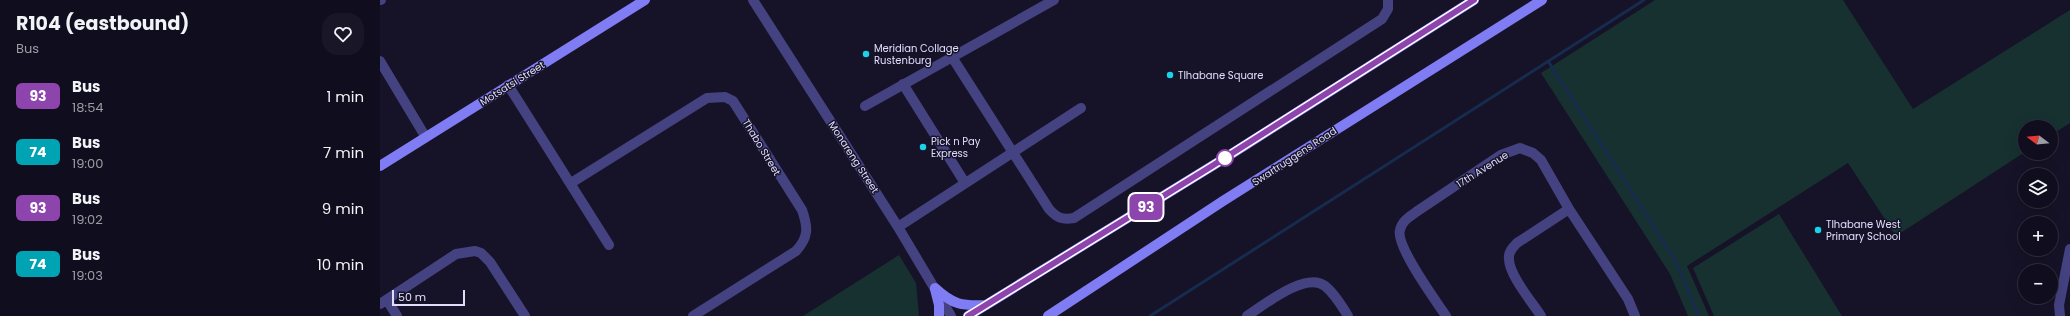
<!DOCTYPE html>
<meta charset="utf-8">
<style>
:root{--surface:#100e1e;--page:#191727;--text:#f1f3f6;--muted:#9c9ca4;--line:#302e3c}
body{margin:0;font-family:Poppins,sans-serif;background:var(--page);color:var(--text);height:100vh;display:flex;flex-direction:column;font-size:15px;white-space:nowrap}
*{box-sizing:border-box;margin:0}
p{font-size:13px;color:var(--muted)}
.icon{flex:none;width:22px;height:22px;fill:none;stroke:currentColor;stroke-width:2;stroke-linecap:round;stroke-linejoin:round}
.map{position:relative;flex:1;overflow:hidden}
.drawer{display:flex;flex-direction:column;background:var(--surface);width:380px}
.drawer>*{flex:none}
.badge{padding:0 8px;border-radius:6px;font-size:14px;line-height:26px}
.needle{width:26px;rotate:286deg}
.tools{position:absolute;left:1638px;top:120px;display:grid;gap:8px}
.tools a{display:grid;place-items:center;width:40px;height:40px;border-radius:50%;background:var(--surface);box-shadow:0 4px 16px #0002,0 0 0 1px var(--line);font-size:20px}
.scale{position:absolute;left:12px;bottom:10px;width:73px;box-sizing:border-box;padding-left:4px;border:2px solid #e0dcfc;border-top:0;font-size:11px;line-height:14px;white-space:nowrap;color:#e0dcfc;-webkit-text-stroke:3px #161328;paint-order:stroke}
.map>.badge{position:absolute;translate:-50% -50%;box-shadow:0 0 0 2px #fff}
.round{display:grid;place-items:center;flex:none;width:42px;height:42px;border-radius:16px;background:var(--page)}
.head{display:flex;align-items:center;justify-content:space-between;height:68px;padding:0 16px}
h1{font-size:19px;font-weight:700;line-height:30px}
ul{padding:0;list-style:none}
li{display:flex;align-items:center;gap:12px;height:56px;padding:0 16px}
li div{flex:1}
li b{display:block;font-size:15px}
li em{font-style:normal}
li .badge{min-width:44px;font-weight:700;text-align:center}
main{display:flex;flex:1;min-height:0}
.map>svg:first-child{display:block}
.green{fill:#163130}
.lines{fill:none;stroke-linecap:round;stroke-linejoin:round}
.stream{stroke:#162b4e;stroke-width:3}
.street{stroke:#454282;stroke-width:10}
.secondary{stroke:#807cf3;stroke-width:10}
.line-casing{stroke:#fff;stroke-width:9}
.line{stroke:#8e44ad;stroke-width:6}
.poi-dot{fill:#1ad3ea;stroke:#161328;stroke-width:1.5}
.stop-dot{fill:#fff;stroke:#8e44ad;stroke-width:2}
.labels{text-anchor:middle;stroke-width:3;stroke-linejoin:round;paint-order:stroke}
.poi-label{font-size:10px;fill:#e0dcfc;stroke:#161328;text-anchor:start}
.street-label{font-size:10px;fill:#e0dcfc;stroke:#161328}
</style>
<main>
<section class="drawer">
<div class="head"><div><h1>R104 (eastbound)</h1><p>Bus</p></div><a class="round"><svg class="icon" aria-label="heart" viewBox="0 0 24 24"><path d="M12 20l-8-8c-3-5 5-10 8-4 3-6 11-1 8 4z"/></svg></a></div>
<ul>
<li><span class="badge" style="background:#8e44ad;color:#fff">93</span><div><b>Bus</b><p>18:54</p></div><em>1 min</em></li>
<li><span class="badge" style="background:#00a3b4;color:#fff">74</span><div><b>Bus</b><p>19:00</p></div><em>7 min</em></li>
<li><span class="badge" style="background:#8e44ad;color:#fff">93</span><div><b>Bus</b><p>19:02</p></div><em>9 min</em></li>
<li><span class="badge" style="background:#00a3b4;color:#fff">74</span><div><b>Bus</b><p>19:03</p></div><em>10 min</em></li>
</ul>
</section>
<div class="map">
<svg width="1690" height="316" viewBox="0 0 1690 316">
<rect width="100%" height="100%" fill="#161328"/>
<path class="green" d="M1275,0H1463L1533,109L1690,10V123L1671,135V127H1645V152L1516,236L1468,163L1307,266L1329,316H1308L1290,274L1161,73Z
M1399,214L1462,316H1334L1313,268Z
M519,255L536,283L539,316H423Z"/>
<g class="lines">
<path class="stream" d="M1168,61L1295,260L1319,316
M770,316L1264,0"/>
<path class="street" d="M0,0H1
M373,0L518,227L571,316
M572,57L669,209C677,218 682,220 694,218L1002,19L1008,9V0
M0,61L45,136
M523,84L585,183
M128,85L229,245
M485,106L674,0
M191,183L327,98L345,97L353,101L422,210C428,227 429,237 416,251L313,316
M518,227L701,108
M7,300L17,316
M0,304L76,254L95,251L101,253L110,262L145,316
M867,316C884,305 926,271 945,286C954,293 962,306 968,316
M1066,316C1056,301 1015,245 1020,230C1022,221 1029,217 1036,212L1121,155L1140,148L1153,153L1161,160L1189,209L1248,299L1255,316
M1161,316C1152,302 1129,275 1129,259C1128,252 1133,247 1137,243L1189,209
M1680,316L1679,305L1690,249"/>
<path class="secondary" d="M0,166L265,0
M555,288C573,305 582,306 606,305
M555,289L559,305V316
M588,316L845,158L1094,0
M668,316L843,201L1162,0"/>
</g>
<g class="lines">
<defs>
<path id="line" d="M588,316L832,166L1094,0"/>
</defs>
<use href="#line" class="line-casing"/>
<use href="#line" class="line"/>
</g>
<g class="poi-dot">
<circle cx="486" cy="54" r="4"/>
<circle cx="790" cy="75" r="4"/>
<circle cx="543" cy="147" r="4"/>
<circle cx="1438" cy="230" r="4"/>
</g>
<circle class="stop-dot" cx="845" cy="158" r="8"/>
<g class="labels">
<g class="poi-label">
<text x="494" y="52">Meridian Collage<tspan x="494" dy="12">Rustenburg</tspan></text>
<text x="798" y="79">Tlhabane Square</text>
<text x="551" y="145">Pick n Pay<tspan x="551" dy="12">Express</tspan></text>
<text x="1446" y="228">Tlhabane West<tspan x="1446" dy="12">Primary School</tspan></text>
</g>
<g class="street-label">
<text transform="translate(132 83) rotate(-32)" y="4">Motsatsi Street</text>
<text transform="translate(382 147) rotate(59)" y="4">Thabo Street</text>
<text transform="translate(914 156) rotate(-33)" y="4">Swartruggens Road</text>
<text transform="translate(474 157) rotate(57)" y="4">Monareng Street</text>
<text transform="translate(1102 169) rotate(-32)" y="4">17th Avenue</text>
</g>
</g>
</svg>
<div class="tools">
<a><svg class="needle" viewBox="-14 -14 28 28"><path d="M0-13l5 13h-10z" fill="#e53935"/><path d="M0 13l5-13h-10z" fill="#9c9ca4"/></svg></a>
<a><svg class="icon" aria-label="layers" viewBox="0 0 24 24"><path d="M12 4l9 5-9 5-9-5zM3 14l9 5 9-5"/></svg></a>
<a>+</a>
<a>−</a>
</div>
<div class="scale">50 m</div>
<b class="badge" style="left:766px;top:207px;background:#8e44ad;color:#fff">93</b>
</div>
</main>
